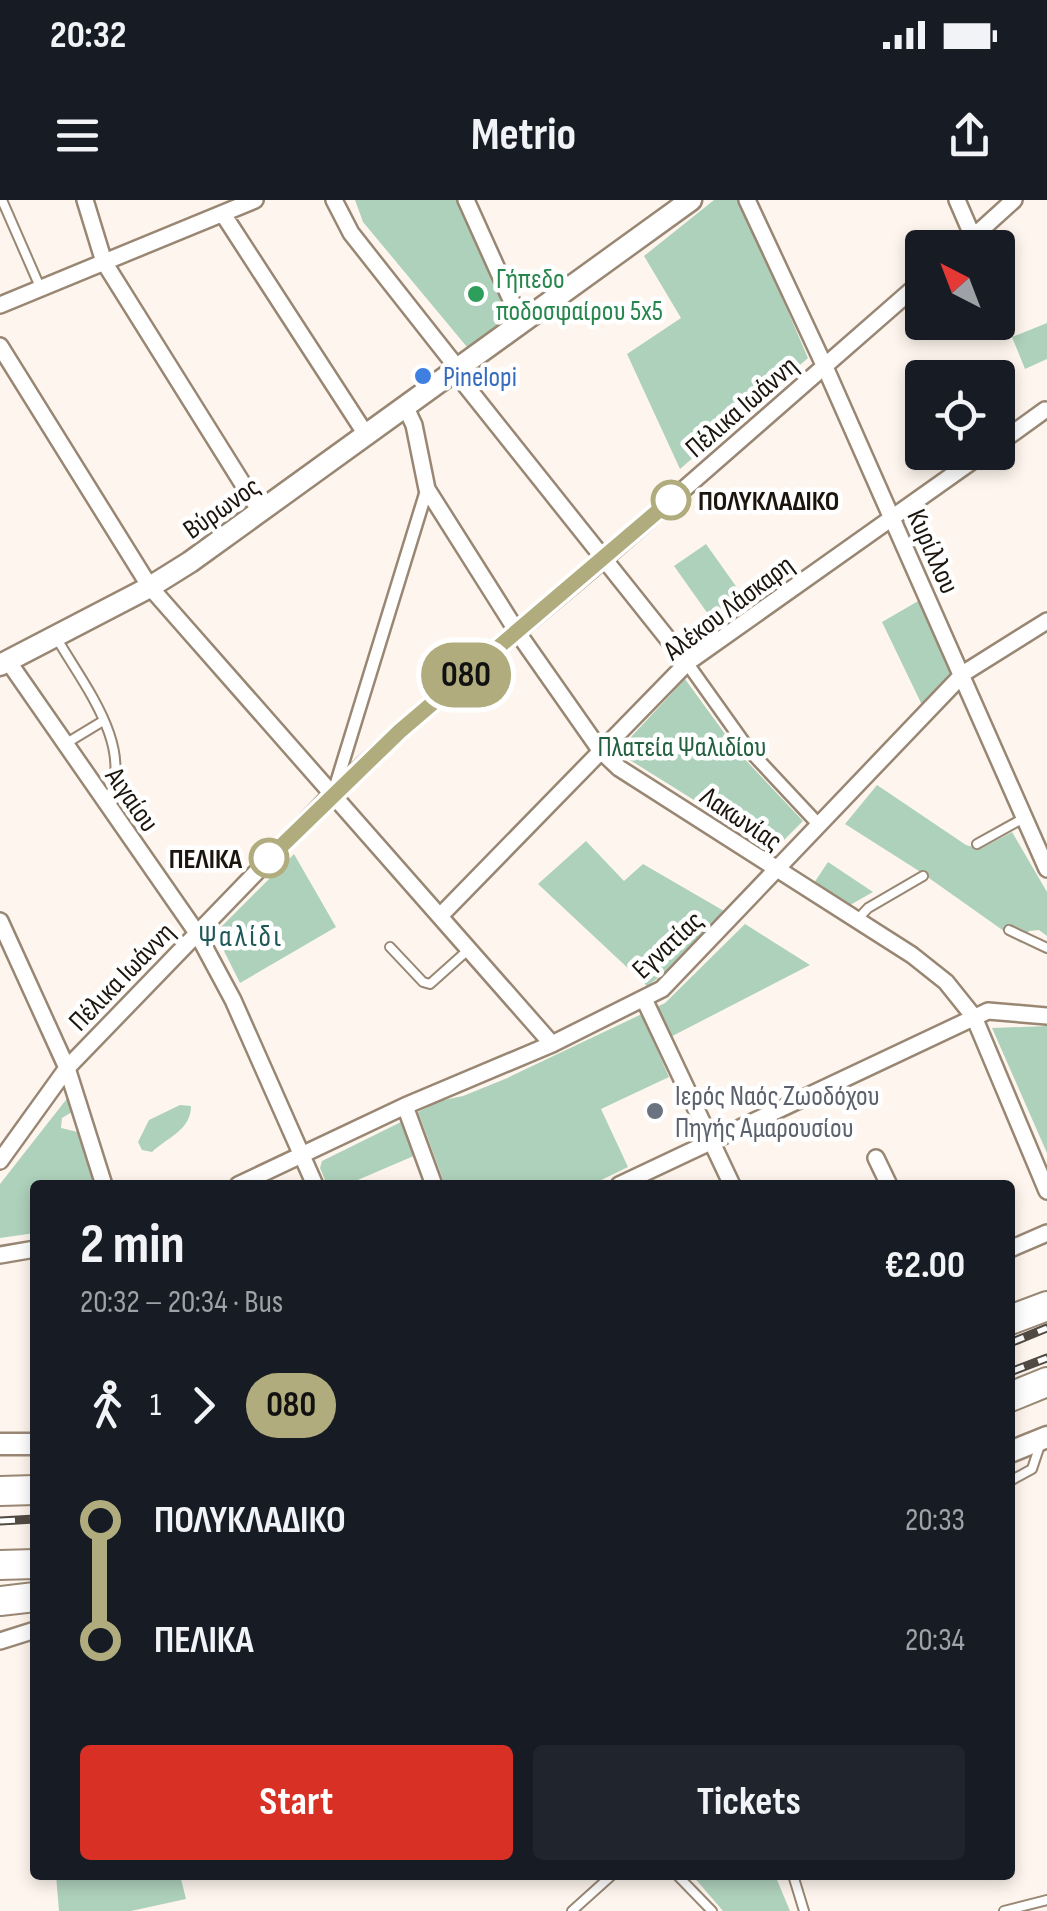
<!DOCTYPE html>
<meta charset="utf-8">
<style>
:root{--surface:#171b24;--page:#20242c;--text:#f1f3f6;--muted:#9ea1a6;--accent:#d93025}
body{margin:0;font-family:"Sofia Sans Condensed",sans-serif;background:var(--page);color:var(--text);height:100vh;display:flex;flex-direction:column;font-size:38px;white-space:nowrap}
*{box-sizing:border-box;margin:0}
p{font-size:32px;color:var(--muted)}
.icon{flex:none;width:55px;height:55px;fill:none;stroke:currentColor;stroke-width:2;stroke-linecap:round;stroke-linejoin:round}
.map{position:relative;flex:1;overflow:hidden}
.drawer{position:absolute;left:30px;top:980px;width:985px;height:700px;display:flex;flex-direction:column;background:var(--surface);border-radius:10px;box-shadow:0 5px 15px #0003}
.drawer>*{flex:none}
.badge{padding:0 20px;border-radius:32px;font-size:35px;line-height:65px}
.needle{width:65px;rotate:318deg}
.controls{position:absolute;left:905px;top:30px;display:grid;gap:20px}
.controls a{display:grid;place-items:center;width:110px;height:110px;border-radius:10px;background:var(--surface);box-shadow:0 5px 15px #0003;font-size:50px}
.map>.badge{position:absolute;translate:-50% -50%;box-shadow:0 0 0 5px #fff}
.legs{display:flex;align-items:center;gap:15px;height:110px;padding:0 50px;font-size:32px}
.legs p{margin-inline-start:auto}
.headline{display:flex;align-items:center;justify-content:space-between;height:170px;padding:0 50px}
h1{font-size:55px;font-weight:700;line-height:75px}
.button{display:flex;gap:20px;margin-top:auto;padding:20px 50px}
.button a{flex:1;height:115px;border-radius:10px;background:var(--accent);color:#fff;font-size:40px;font-weight:700;line-height:115px;text-align:center}
.button a+a{background:var(--page);color:var(--text)}
ul{padding:0 50px;list-style:none}
li{display:flex;align-items:center;gap:35px;height:120px;font-size:38px}
li i{display:grid;place-items:center;width:15px;height:100%;margin:0 12px;background:currentColor}
li i::after{content:'';width:25px;height:25px;margin:-12px;border:8px solid;border-radius:50%;background:var(--surface)}
li p{margin-inline-start:auto}
li:first-child i{background:linear-gradient(#0000 50%,currentColor 0)}
li:last-child i{background:linear-gradient(currentColor 50%,#0000 0)}
.status{display:flex;justify-content:space-between;align-items:center;height:70px;padding:0 50px;background:var(--surface);direction:ltr}
.status svg{height:28px;fill:currentColor}
header{display:flex;justify-content:space-between;align-items:center;height:130px;padding:0 50px;background:var(--surface);font-size:45px;font-weight:700}
.map>svg:first-child{display:block}
.green{fill:#aed1bb}
.lines{fill:none;stroke-linecap:round;stroke-linejoin:round}
.service-casing{stroke:#998774;stroke-width:12}
.pedestrian-casing{stroke:#998774;stroke-width:16}
.minor-casing{stroke:#998774;stroke-width:20}
.tertiary-casing{stroke:#998774;stroke-width:25}
.motorway-casing{stroke:#998774;stroke-width:32}
.service{stroke:#fff;stroke-width:8}
.pedestrian{stroke:#fff;stroke-width:11}
.minor{stroke:#fff;stroke-width:15}
.tertiary{stroke:#fff;stroke-width:20}
.motorway{stroke:#fff;stroke-width:28}
.rail-casing{stroke:#514a43;stroke-width:9}
.rail{stroke:#fff;stroke-width:5;stroke-dasharray:15;stroke-linecap:butt}
.line-1-casing{stroke:#fff;stroke-width:22}
.line-1{stroke:#b1ac7e;stroke-width:15}
.leisure-dot{fill:#2e9e5b;stroke:#fff;stroke-width:4}
.shop-dot{fill:#3f7fe0;stroke:#fff;stroke-width:4}
.stop-1-dot{fill:#fff;stroke:#b1ac7e;stroke-width:5}
.worship-dot{fill:#6b7280;stroke:#fff;stroke-width:4}
.labels{text-anchor:middle;stroke-width:9;stroke-linejoin:round;paint-order:stroke}
.leisure-label{font-size:28px;fill:#27864d;stroke:#fff;text-anchor:start}
.shop-label{font-size:28px;fill:#366cbe;stroke:#fff;text-anchor:start}
.street-label{font-size:28px;fill:#1c150e;stroke:#fff}
.stop-label{font-size:28px;font-weight:bold;fill:#1c150e;stroke:#fff;text-anchor:start}
.park-label{font-size:28px;fill:#246141;stroke:#fff}
.worship-label{font-size:28px;fill:#5b616d;stroke:#fff;text-anchor:start}
.neighbourhood-label{font-size:30px;letter-spacing:2.5px;fill:#1e5958;stroke:#fff}
</style>
<div class="status"><b>20:32</b><svg viewBox="0 0 49 12"><path d="M0 12V9h3v3zM5 12V6h3v6zM10 12V3h3v9zM15 12V0h3v12zM26 1h20v11H26zM47 4h2v5h-2z"/></svg></div>
<header><svg class="icon" aria-label="menu" viewBox="0 0 24 24"><path d="M4 6h16M4 12h16M4 18h16"/></svg>Metrio<svg class="icon" aria-label="share" viewBox="0 0 24 24"><path d="M12 15V3M7 8l5-5 5 5M5 13v7h14v-7"/></svg></header>
<div class="map">
<svg width="1047" height="1711" viewBox="0 0 1047 1711">
<rect width="100%" height="100%" fill="#fef6ee"/>
<path class="green" d="M355,0H460L510,117L467,147L363,22Z
M714,0H740L808,158L680,269L627,154L681,118L644,56Z
M1047,123V159L1025,169L1012,137Z
M706,344L745,399L713,421L674,366Z
M920,400L951,474L922,505L882,422Z
M685,479L739,553L803,621L774,650L617,552Z
M877,585L966,645L980,649L1012,632L1047,692V736L1039,730L1029,731L1021,743L919,671L845,624Z
M586,641L624,681L643,664L724,711L662,775L647,786L538,684Z
M294,654L336,727L240,783L215,733Z
M828,662L873,692L843,709L810,689Z
M745,724L810,765L655,845L669,877L601,909L628,967L591,985H445L418,912L439,901L463,896L505,879L665,803Z
M1047,826V953L992,828Z
M69,896L72,912L62,918L61,928L78,932L95,985H35V1033L0,1038V984Z
M180,905L191,906C191,930 168,937 152,952L142,950L138,942L149,920Z
M403,921L416,955L346,985H327L320,968L322,961Z
M56,1675H180L186,1699L131,1711H59Z
M692,1675H775L790,1711H723Z"/>
<g class="lines">
<defs>
<path id="service" d="M2,0L40,87
M56,437C82,483 139,551 105,604
M65,544L103,521
M977,644L1022,619
M856,721L868,708L923,676
M1009,730L1047,748
M390,747L423,782L430,784L468,750
M1010,1281L1032,1269L1040,1245
M677,1675L712,1711
M793,1675L804,1711
M572,1711L612,1675
M1004,1711L1047,1700"/>
<path id="pedestrian" d="M687,463L749,550L820,626
M334,591L427,289"/>
<path id="minor" d="M85,0L104,62L261,313
M334,0L351,33L459,170
M466,0L522,124
M747,0L825,167L1047,669
M957,0L973,37
M223,14L367,236
M961,48L1014,0
M0,105L255,0
M0,146L150,387L552,844
M455,172L687,463
M406,208L414,225L427,289L518,433L600,550L619,568L912,755L946,782L974,817L1047,991
M998,244L1045,210
M8,461L197,733L233,800L315,985
M441,715L687,463L985,252
M0,721L67,868L104,985
M644,799L732,985
M405,906L434,985
M876,958L889,985
M0,961L67,868L334,592L400,531L604,359L922,81
M238,985L405,906L552,844L662,789L964,473L1047,421
M619,985L988,811L1047,816
M1010,1049L1047,1033
M0,1055L35,1049
M0,1441L35,1430"/>
<path id="tertiary" d="M0,465L150,387L190,362L691,0
M0,1244H35
M1010,1252L1047,1237"/>
<path id="motorway" d="M1010,1120L1047,1106
M1010,1197L1047,1182
M0,1291L35,1290
M0,1365L35,1364
M0,1401L35,1397"/>
</defs>
<use href="#service" class="service-casing"/>
<use href="#pedestrian" class="pedestrian-casing"/>
<use href="#minor" class="minor-casing"/>
<use href="#tertiary" class="tertiary-casing"/>
<use href="#motorway" class="motorway-casing"/>
<use href="#service" class="service"/>
<use href="#pedestrian" class="pedestrian"/>
<use href="#minor" class="minor"/>
<use href="#tertiary" class="tertiary"/>
<use href="#motorway" class="motorway"/>
<defs>
<path id="rail" d="M1010,1143L1047,1128
M1010,1172L1047,1158
M0,1321L35,1319"/>
</defs>
<use href="#rail" class="rail-casing"/>
<use href="#rail" class="rail"/>
</g>
<g class="lines">
<defs>
<path id="line-1" d="M269,658L400,531L671,300"/>
</defs>
<use href="#line-1" class="line-1-casing"/>
<use href="#line-1" class="line-1"/>
</g>
<circle class="leisure-dot" cx="476" cy="94" r="10"/>
<circle class="shop-dot" cx="423" cy="176" r="10"/>
<g class="stop-1-dot">
<circle cx="671" cy="300" r="18"/>
<circle cx="269" cy="658" r="18"/>
</g>
<circle class="worship-dot" cx="655" cy="911" r="10"/>
<g class="labels">
<g class="leisure-label">
<text x="496" y="88">Γήπεδο<tspan x="496" dy="32">ποδοσφαίρου 5x5</tspan></text>
</g>
<g class="shop-label">
<text x="443" y="186">Pinelopi</text>
</g>
<g class="street-label">
<text transform="translate(741 206) rotate(-41)" y="10">Πέλικα Ιωάννη</text>
<text transform="translate(221 307) rotate(-35)" y="10">Βύρωνος</text>
<text transform="translate(934 351) rotate(66)" y="10">Κυρίλλου</text>
<text transform="translate(728 407) rotate(-37)" y="10">Αλέκου Λάσκαρη</text>
<text transform="translate(133 599) rotate(55)" y="10">Αιγαίου</text>
<text transform="translate(742 618) rotate(34)" y="10">Λακωνίας</text>
<text transform="translate(667 744) rotate(-43)" y="10">Εγνατίας</text>
<text transform="translate(121 776) rotate(-46)" y="10">Πέλικα Ιωάννη</text>
</g>
<g class="stop-label">
<text x="698" y="310">ΠΟΛΥΚΛΑΔΙΚΟ</text>
<text x="242" y="668" text-anchor="end">ΠΕΛΙΚΑ</text>
</g>
<g class="park-label">
<text x="682" y="556">Πλατεία Ψαλιδίου</text>
</g>
<g class="worship-label">
<text x="675" y="905">Ιερός Ναός Ζωοδόχου<tspan x="675" dy="32">Πηγής Αμαρουσίου</tspan></text>
</g>
<g class="neighbourhood-label">
<text x="241" y="746">Ψαλίδι</text>
</g>
</g>
</svg>
<div class="controls">
<a><svg class="needle" viewBox="-14 -14 28 28"><path d="M0-13l5 13h-10z" fill="#e53935"/><path d="M0 13l5-13h-10z" fill="#9ea1a6"/></svg></a>
<a><svg class="icon" aria-label="locate" viewBox="0 0 24 24"><circle cx="12" cy="12" r="6"/><path d="M12 2v4M12 18v4M2 12h4M18 12h4"/></svg></a>
</div>
<b class="badge" style="left:466px;top:475px;background:#b1ac7e;color:#111">080</b>
<section class="drawer">
<div class="headline"><div><h1>2 min</h1><p>20:32 – 20:34 · Bus</p></div><b>€2.00</b></div>
<div class="legs"><svg class="icon" aria-label="walk" viewBox="0 0 24 24"><circle cx="13" cy="4" r="2"/><path d="M13 8l-2 6 4 7M11 14l-3 7M7 12l3-4h3l4 4"/></svg>1<svg class="icon" aria-label="forward" viewBox="0 0 24 24"><path d="M9 5l7 7-7 7"/></svg><b class="badge" style="background:#b1ac7e;color:#111">080</b></div>
<ul>
<li><i style="color:#b1ac7e"></i><b>ΠΟΛΥΚΛΑΔΙΚΟ</b><p>20:33</p></li>
<li><i style="color:#b1ac7e"></i><b>ΠΕΛΙΚΑ</b><p>20:34</p></li>
</ul>
<div class="button"><a>Start</a><a>Tickets</a></div>
</section>
</div>
